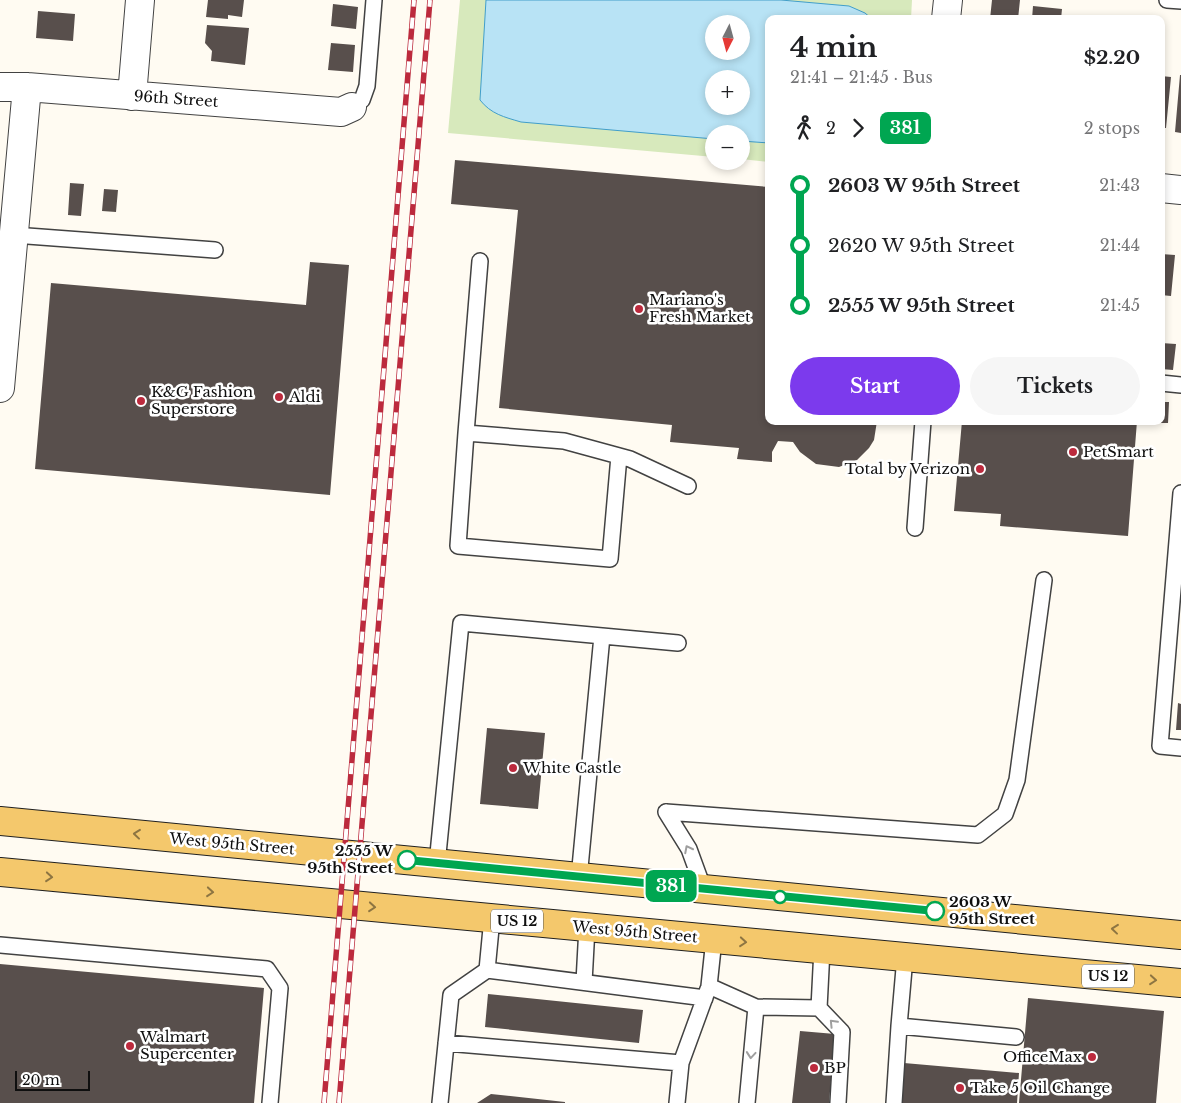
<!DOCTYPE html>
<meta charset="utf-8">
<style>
:root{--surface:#fff;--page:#f6f6f6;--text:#202124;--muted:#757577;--accent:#7c3aed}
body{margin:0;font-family:"Libre Baskerville",serif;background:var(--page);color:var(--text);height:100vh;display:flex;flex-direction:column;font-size:19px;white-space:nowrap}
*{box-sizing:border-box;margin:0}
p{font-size:16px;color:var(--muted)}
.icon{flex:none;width:28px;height:28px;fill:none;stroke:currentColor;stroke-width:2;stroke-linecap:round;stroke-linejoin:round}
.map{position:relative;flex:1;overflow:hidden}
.side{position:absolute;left:765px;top:15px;width:400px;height:410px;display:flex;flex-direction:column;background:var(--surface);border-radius:10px;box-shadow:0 2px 8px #0003}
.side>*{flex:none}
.badge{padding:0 10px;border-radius:8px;font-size:18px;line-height:32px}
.needle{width:32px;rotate:186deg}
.buttons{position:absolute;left:705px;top:15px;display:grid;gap:10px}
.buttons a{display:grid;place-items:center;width:45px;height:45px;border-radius:50%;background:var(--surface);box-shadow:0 2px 8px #0003;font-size:25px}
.scale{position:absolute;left:15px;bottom:12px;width:75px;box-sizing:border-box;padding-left:5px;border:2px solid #0f0f0f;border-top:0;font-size:14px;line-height:18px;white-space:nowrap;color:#0f0f0f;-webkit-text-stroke:4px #fff;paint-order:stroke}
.map>.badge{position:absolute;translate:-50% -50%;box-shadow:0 0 0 2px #fff}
.legs{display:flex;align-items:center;gap:8px;height:55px;padding:0 25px;font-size:16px}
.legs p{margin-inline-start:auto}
.overview{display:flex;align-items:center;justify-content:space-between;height:85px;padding:0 25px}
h1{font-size:28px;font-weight:700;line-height:38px}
.action{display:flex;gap:10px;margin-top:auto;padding:10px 25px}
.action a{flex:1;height:58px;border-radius:30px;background:var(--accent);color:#fff;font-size:20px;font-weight:700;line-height:58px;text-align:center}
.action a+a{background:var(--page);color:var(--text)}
ul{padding:0 25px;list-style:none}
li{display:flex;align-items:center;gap:18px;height:60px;font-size:19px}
li i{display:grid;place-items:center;width:8px;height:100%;margin:0 6px;background:currentColor}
li i::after{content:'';width:12px;height:12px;margin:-6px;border:4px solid;border-radius:50%;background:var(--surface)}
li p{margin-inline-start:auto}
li:first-child i{background:linear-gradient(#0000 50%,currentColor 0)}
li:last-child i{background:linear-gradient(currentColor 50%,#0000 0)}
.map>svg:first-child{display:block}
.green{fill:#d7e9bc;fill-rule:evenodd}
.water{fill:#b8e3f5;stroke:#419eca;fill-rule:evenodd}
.building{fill:#584f4c}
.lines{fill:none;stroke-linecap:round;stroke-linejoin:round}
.service-casing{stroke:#424242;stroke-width:18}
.minor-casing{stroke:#424242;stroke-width:30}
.primary-casing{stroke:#202020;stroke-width:30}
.service{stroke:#fff;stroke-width:15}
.minor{stroke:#fff;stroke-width:28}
.primary{stroke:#f4c86c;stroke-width:28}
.rail-casing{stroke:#bc2a3d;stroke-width:5.5}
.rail{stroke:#fff;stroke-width:4;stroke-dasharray:11;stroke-linecap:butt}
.oneway{stroke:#8d7542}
.oneway2{stroke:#9f9f9f}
.line-1-casing{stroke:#fff;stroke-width:11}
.line-1{stroke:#00a651;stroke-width:8}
.poi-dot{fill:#bc2a3d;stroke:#fff;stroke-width:2}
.stop-1-dot{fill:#fff;stroke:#00a651;stroke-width:2.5}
.labels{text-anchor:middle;stroke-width:5;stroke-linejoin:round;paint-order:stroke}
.shield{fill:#fff;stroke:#575757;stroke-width:1}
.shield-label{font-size:14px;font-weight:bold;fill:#0f0f0f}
.street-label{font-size:15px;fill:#0f0f0f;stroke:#fff}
.poi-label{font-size:15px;fill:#0f0f0f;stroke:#fff;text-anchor:start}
.stop-label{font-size:15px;font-weight:bold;fill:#0f0f0f;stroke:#fff;text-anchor:end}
</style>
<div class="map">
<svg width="1181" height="1103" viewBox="0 0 1181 1103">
<rect width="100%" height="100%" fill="#fffbf2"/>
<path class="green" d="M460,0H912L911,19H769V162L741,159V134H714V157L448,133ZM714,24H741V51H714ZM714,79H741V106H714Z"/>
<path class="water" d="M486,0H781L849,6L865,13L872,19H769V143L741,141V134H714V139L521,122C504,117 491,114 480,100ZM714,24H741V51H714ZM714,79H741V106H714Z"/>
<path class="building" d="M208,0H244L242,17L228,15V19L206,17Z
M992,0H1020L1018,19H990Z
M333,4L358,7L356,29L331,26Z
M1033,6L1062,9L1061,19H1032Z
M38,11L75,14L73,41L36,38Z
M207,25L249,28L245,65L211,61L212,51L205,43Z
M331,43L355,45L353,72L328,70Z
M1180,75H1181V133L1175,132Z
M1161,76L1171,77L1166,128H1161Z
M455,160L769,187V421H877L874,440L869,448L857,460L839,467L816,464L800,452L793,442L778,441L772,452V462L737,459L739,448L670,442L672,425L499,408L518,210L451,204Z
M70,183L84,184L81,216L68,215Z
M104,189L118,190L116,212L102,211Z
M1161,254L1175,255L1171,296L1161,295Z
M310,262L349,265L330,495L35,469L51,283L306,305Z
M1161,343L1176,344L1173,370L1161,369Z
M1161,402H1169L1168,423H1161Z
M962,421H1137L1128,536L1000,526L1001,514L954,511Z
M1178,703L1181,704V730H1176Z
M487,728L545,733L538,809L480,804Z
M0,964L264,988L254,1103H0Z
M488,994L643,1010L639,1043L485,1027Z
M1028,998L1164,1011L1156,1103H1019Z
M800,1031L835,1034L829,1103H792Z
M904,1063L1019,1073L1017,1103H901Z
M491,1094L565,1102V1103H477Z"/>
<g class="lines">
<defs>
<path id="service" d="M1167,0L1181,1
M352,107L362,100L367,86L374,0
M14,235L215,250
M480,261L466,433L564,441L630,459L688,486
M1161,383L1181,385
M466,433L458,546L610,559L619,456
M1181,493L1160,746L1181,748
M915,528L923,421
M666,812L978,835L1005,814L1017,780L1044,580
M666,812L689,849L704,890
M437,864L461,623L678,643
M579,878L602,636
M714,939L709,986L756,1007L819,1008L822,949
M0,945L267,969L280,988L270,1103
M905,957L899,1026L1016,1037
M487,970L705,998
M584,982L587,927
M819,1008L842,1032L838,1103
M446,1043L681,1063
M440,1103L451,995L487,970L492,918
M677,1103L681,1063L708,989
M747,1103L756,1007
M894,1103L899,1026"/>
<path id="minor" d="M946,19L948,0
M0,87H27L341,112L352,107
M132,96L140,0
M1161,188L1181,190
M0,388L27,87"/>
<path id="primary" d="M0,821L1181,935
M0,872L1181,983"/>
</defs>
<use href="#service" class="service-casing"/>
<use href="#minor" class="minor-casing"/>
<use href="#primary" class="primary-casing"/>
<use href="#service" class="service"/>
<use href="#minor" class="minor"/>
<use href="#primary" class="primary"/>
<defs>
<path id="rail" d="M324,1103L414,0
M339,1103L430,0"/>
</defs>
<use href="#rail" class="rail-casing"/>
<use href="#rail" class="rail"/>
</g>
<defs><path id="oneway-chevron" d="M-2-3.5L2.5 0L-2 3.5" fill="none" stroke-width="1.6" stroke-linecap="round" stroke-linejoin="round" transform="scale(1.25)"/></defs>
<g class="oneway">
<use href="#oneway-chevron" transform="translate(137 834) rotate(-174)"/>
<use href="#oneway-chevron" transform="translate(49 877) rotate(5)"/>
<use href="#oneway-chevron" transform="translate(210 892) rotate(5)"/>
<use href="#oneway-chevron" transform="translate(372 907) rotate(5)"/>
<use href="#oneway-chevron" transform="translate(1115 929) rotate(-174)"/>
<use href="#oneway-chevron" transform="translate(743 942) rotate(5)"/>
<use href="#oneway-chevron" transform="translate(1153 980) rotate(5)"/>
</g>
<g class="oneway2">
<use href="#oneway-chevron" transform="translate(688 849) rotate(-117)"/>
<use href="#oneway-chevron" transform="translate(833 1023) rotate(-134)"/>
<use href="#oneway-chevron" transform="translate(751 1055) rotate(95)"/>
</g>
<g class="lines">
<defs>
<path id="line-1" d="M407,860L935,911"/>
</defs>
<use href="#line-1" class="line-1-casing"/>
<use href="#line-1" class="line-1"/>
</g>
<g class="poi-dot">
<circle cx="639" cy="309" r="5"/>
<circle cx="279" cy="397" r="5"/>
<circle cx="141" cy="401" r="5"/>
<circle cx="1073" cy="452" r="5"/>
<circle cx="980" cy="469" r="5"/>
<circle cx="513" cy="768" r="5"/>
<circle cx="130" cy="1046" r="5"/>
<circle cx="1092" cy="1057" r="5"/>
<circle cx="814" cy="1068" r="5"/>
<circle cx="960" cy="1088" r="5"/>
</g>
<g class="stop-1-dot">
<circle cx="407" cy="860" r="9"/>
<circle cx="780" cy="897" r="6"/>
<circle cx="935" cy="911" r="9"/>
</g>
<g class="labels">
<g class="shield">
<rect x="491" y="909.5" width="52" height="23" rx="4"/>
<rect x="1082" y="964.5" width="52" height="23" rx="4"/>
</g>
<g class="shield-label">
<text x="517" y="926">US 12</text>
<text x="1108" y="981">US 12</text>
</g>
<g class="street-label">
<text transform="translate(176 99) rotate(4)" y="5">96th Street</text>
<text transform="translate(232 844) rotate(5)" y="5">West 95th Street</text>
<text transform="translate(635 932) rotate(5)" y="5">West 95th Street</text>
</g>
<g class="poi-label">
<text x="649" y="305">Mariano's<tspan x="649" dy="17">Fresh Market</tspan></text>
<text x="151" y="397">K&amp;G Fashion<tspan x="151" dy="17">Superstore</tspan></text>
<text x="289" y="402">Aldi</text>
<text x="1083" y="457">PetSmart</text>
<text x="970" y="474" text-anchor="end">Total by Verizon</text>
<text x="523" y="773">White Castle</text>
<text x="140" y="1042">Walmart<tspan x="140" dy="17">Supercenter</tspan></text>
<text x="1082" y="1062" text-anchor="end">OfficeMax</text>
<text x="824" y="1073">BP</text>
<text x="970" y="1093">Take 5 Oil Change</text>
</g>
<g class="stop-label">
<text x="393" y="856">2555 W<tspan x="393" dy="17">95th Street</tspan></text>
<text x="949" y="907" text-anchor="start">2603 W<tspan x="949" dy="17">95th Street</tspan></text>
</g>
</g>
</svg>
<div class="buttons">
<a><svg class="needle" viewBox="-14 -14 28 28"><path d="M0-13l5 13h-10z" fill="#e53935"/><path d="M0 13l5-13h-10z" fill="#757577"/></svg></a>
<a>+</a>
<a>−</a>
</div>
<div class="scale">20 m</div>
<b class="badge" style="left:671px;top:886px;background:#00a651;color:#fff">381</b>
<section class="side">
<div class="overview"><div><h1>4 min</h1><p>21:41 – 21:45 · Bus</p></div><b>$2.20</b></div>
<div class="legs"><svg class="icon" aria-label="walk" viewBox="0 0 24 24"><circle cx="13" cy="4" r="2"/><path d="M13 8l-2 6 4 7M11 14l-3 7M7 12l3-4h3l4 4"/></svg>2<svg class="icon" aria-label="forward" viewBox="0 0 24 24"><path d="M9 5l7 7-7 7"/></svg><b class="badge" style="background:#00a651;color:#fff">381</b><p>2 stops</p></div>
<ul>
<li><i style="color:#00a651"></i><b>2603 W 95th Street</b><p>21:43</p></li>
<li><i style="color:#00a651"></i><span>2620 W 95th Street</span><p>21:44</p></li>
<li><i style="color:#00a651"></i><b>2555 W 95th Street</b><p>21:45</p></li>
</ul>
<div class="action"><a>Start</a><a>Tickets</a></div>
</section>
</div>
